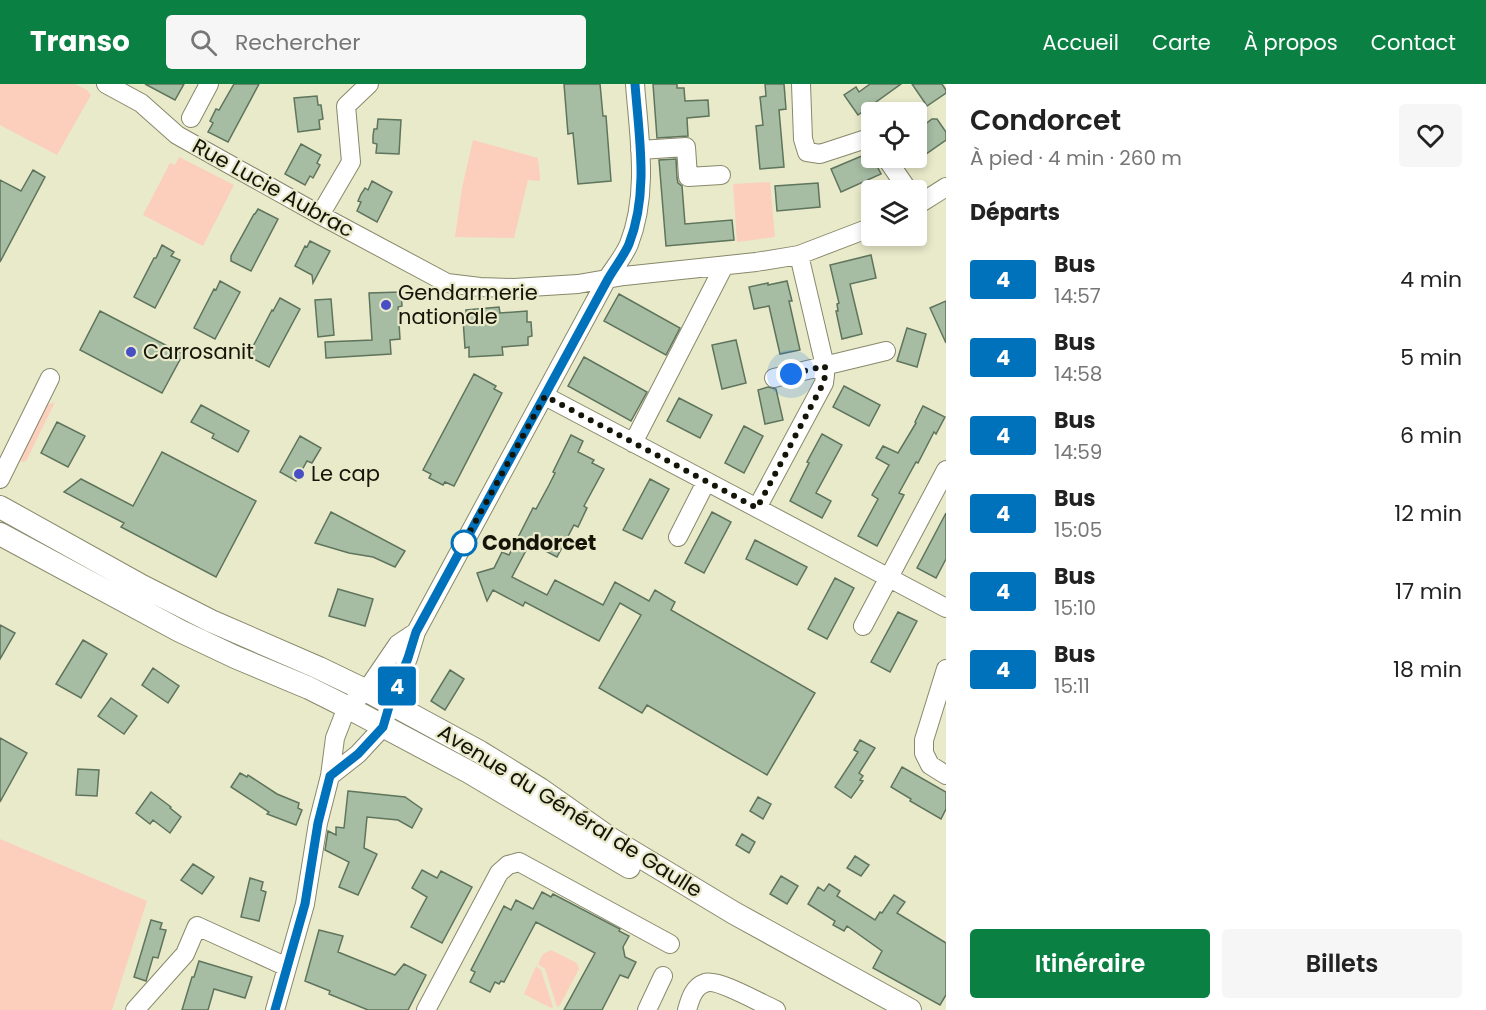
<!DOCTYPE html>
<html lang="fr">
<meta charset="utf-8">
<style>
:root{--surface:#fff;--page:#f6f6f6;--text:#222;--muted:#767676;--accent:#0b8043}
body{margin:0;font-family:Poppins,sans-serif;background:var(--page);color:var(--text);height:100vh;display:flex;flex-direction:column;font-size:22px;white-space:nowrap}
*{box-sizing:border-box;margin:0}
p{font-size:20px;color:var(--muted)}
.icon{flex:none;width:33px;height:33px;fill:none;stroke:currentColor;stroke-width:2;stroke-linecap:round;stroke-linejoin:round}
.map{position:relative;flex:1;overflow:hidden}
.sheet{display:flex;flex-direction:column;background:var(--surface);width:540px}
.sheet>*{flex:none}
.badge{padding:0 12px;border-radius:4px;font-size:21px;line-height:39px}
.controls{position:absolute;left:861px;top:18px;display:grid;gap:12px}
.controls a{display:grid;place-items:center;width:66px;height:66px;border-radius:6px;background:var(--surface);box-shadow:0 3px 9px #0003;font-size:30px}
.you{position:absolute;width:30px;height:30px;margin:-15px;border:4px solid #fff;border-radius:50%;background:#1a73e8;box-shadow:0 0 0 9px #1a73e833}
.map>.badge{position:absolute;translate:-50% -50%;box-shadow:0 0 0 3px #fff}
h2{padding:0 24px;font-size:22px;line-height:54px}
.round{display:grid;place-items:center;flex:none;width:63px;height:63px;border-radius:6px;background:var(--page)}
.headline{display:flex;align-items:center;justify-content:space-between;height:102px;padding:0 24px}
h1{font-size:28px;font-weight:600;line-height:45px}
.action{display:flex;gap:12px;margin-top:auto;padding:12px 24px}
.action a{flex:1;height:69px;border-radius:6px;background:var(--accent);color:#fff;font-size:24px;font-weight:600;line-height:69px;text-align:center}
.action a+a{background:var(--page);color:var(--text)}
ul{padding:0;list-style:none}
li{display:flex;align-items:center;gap:18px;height:78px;padding:0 24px}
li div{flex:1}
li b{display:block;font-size:22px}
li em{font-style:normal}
li .badge{min-width:66px;font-weight:700;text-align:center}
header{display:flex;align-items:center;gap:36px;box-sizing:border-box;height:84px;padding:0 30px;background:var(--accent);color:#fff}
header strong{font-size:28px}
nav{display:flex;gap:33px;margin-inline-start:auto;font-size:21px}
.search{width:420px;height:54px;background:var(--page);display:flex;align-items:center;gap:15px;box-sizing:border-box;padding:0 21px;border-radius:6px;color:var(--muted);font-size:22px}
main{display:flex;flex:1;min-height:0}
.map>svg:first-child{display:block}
.green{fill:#fccebc}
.building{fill:#a6bca3;stroke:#5f745c;stroke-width:1.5}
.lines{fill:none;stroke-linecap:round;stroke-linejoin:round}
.minor-casing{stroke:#88886b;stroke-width:20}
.major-casing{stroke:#88886b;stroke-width:24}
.minor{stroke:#fff;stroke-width:18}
.major{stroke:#fff;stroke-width:22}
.line-casing{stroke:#fff;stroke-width:14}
.line{stroke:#0072bc;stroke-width:9}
.walk{stroke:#141408;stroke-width:6;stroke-dasharray:0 10.8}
.poi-dot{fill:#484fc4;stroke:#e9eaca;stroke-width:2}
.stop-dot{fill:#fff;stroke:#0072bc;stroke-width:3}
.labels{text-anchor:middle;stroke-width:4.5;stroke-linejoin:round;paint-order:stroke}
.street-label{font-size:21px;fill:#141408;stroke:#e9eaca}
.poi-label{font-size:21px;fill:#141408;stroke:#e9eaca;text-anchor:start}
.stop-label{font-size:21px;font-weight:bold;fill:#141408;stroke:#e9eaca;text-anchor:start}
</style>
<header>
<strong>Transo</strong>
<div class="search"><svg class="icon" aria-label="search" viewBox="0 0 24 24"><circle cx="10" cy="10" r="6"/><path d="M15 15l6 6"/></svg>Rechercher</div>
<nav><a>Accueil</a><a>Carte</a><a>À propos</a><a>Contact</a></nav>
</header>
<main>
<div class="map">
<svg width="946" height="926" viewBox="0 0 946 926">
<rect width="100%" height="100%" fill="#e9eaca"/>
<path class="green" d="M0,0H75L87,6L91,11L57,71L0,41Z
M473,56L538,74L540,92V97L528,96L514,154L455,153L462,104Z
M179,73L234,101L203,162L143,131L170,79L175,81Z
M770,98L775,153L737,158L733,100Z
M55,318L26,377L22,378L20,375L45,322Z
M0,755L147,817L112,926H0Z
M551,866L577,879L579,885L560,921L557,923L545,885L538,880L543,870Z
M536,882L541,886L553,923L551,924L524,910Z"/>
<path class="building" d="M145,0H184L175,16Z
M234,0H259L228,58L208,48L213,39L210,37L216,25L219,26Z
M564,0H600L603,32H606L611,97L578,100L573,49L568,50Z
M653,0H677V4H684L685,17L708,16L709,32L687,34L688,52L657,54Z
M765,0H784L786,25L779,26L784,83L760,85L756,42L763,41L760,13L766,12Z
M870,0H901L858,31L844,11L856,3L859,8Z
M912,0H942L946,6V9L927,22Z
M317,12L318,21H321L323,35L319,36L320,45L298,48L294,14Z
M378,35L401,36L399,70L376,69L377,60L373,59V52L374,45H377Z
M932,35H937L946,48V56L916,77V47Z
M301,60L321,71L317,79L320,81L313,94L310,92L305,101L285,90Z
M871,68L872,74H873L881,90L841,108L831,85Z
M676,75L677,94L678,99L682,102L685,140L732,136L734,156L666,162L659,76Z
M33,86L45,93L0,178V96L21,107Z
M372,97L392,108L377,138L357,127L361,118L358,117L361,110L365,104L368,106Z
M818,99L820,123L777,127L775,102Z
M258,125L278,135L251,187L231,177V172L254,130H255Z
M310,157L330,167L313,199L312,191L295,182L305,162L307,163Z
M162,161L174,168L171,172L180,176L155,224L134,213L154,174H156Z
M871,171L876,194L850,200L862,250L842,255L836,227H838L837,220L839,219L830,181Z
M220,197L240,208L215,255L194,244L214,205L216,206Z
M787,197L792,217H789L800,266L780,270L769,222L754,225L749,203L768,199V201Z
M401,208L402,222L398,223L400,255L390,256L391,270L326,274L325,258L372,256L369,209Z
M619,210L680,244L666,271L604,237Z
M280,214L300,225L269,283L248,272L272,226L273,227Z
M331,215L334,251L318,253L315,216Z
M946,217V259L930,224Z
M499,223L500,229L527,227V238H531L532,252L528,253V261L502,263L503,271L469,273V263L465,264L463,235H466V226Z
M100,227L183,270L162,309L80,266Z
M907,244L926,250L917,283L897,277Z
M736,256L746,299L722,305L712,261Z
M584,273L647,308L631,337L568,302Z
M474,290L496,302L494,305L502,309L454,402L445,398L443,401L429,394L431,390L423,386Z
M844,302L880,321L869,342L833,323Z
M768,303L776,305L783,336L765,340L758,306Z
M679,314L712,331L700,354L667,337Z
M201,321L249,347L238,368L212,354L214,350L191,338Z
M923,322L945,333L936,350L934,348L918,379L916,378L899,409L904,411L877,462L858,452L878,415L872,411L889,381L876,374L883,362L898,369L916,339L915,338Z
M57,338L85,352L68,383L41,369Z
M744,342L763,352L744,389L725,379Z
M822,350L842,361L816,409L831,417L822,434L790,417L809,379L807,378Z
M571,351L583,357L578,368L594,376L592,379L604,385L584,422L587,424L578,443L574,441L557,473L530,459L512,493L547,511L555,496L603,521L615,498L649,517L655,506L675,518L671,526L815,609L767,691L647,621L642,629L599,604L641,531L620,519L599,557L525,518L523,522L493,506L487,517L477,489L494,484L502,468L509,471L533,424L536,425L549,401L555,389L553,388Z
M300,352L321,364L312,379L307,377L296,397L280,388Z
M162,368L256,417L216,493L121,443L124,439L64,408L81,395L133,422Z
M650,395L669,405L642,455L623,446Z
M331,428L405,467L395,483L373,473L349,469L315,459Z
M712,428L731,438L704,489L685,479Z
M946,429V475L936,494L917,484Z
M755,456L807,483L797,501L746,475Z
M835,494L854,504L827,555L808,545Z
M338,505L373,515L365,542L329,532Z
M898,528L917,537L890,588L871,578Z
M0,541L15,549L0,575Z
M83,556L107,570L81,614L56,600Z
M153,584L179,602L168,619L142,601Z
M450,586L464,595L445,626L431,617Z
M111,614L137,632L124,650L98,632Z
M0,654L27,669L0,718Z
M860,656L875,664L859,689L863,692L860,696L863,697L851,714L835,703L858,668L854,666Z
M902,683L946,708V725L941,735L910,717L911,715L891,703Z
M78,685L99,686L97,712L76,711Z
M240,689L247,693L248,691L277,710L299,719L298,724L302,726L296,741L267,730L269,728L231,703Z
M348,707L405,713L422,725L412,744L398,736L367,733L364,764L377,770L358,811L339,803L349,778L325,766L328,747L336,751V743L344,744Z
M151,708L171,723L170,724L181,733L170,749L153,736L150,740L136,729Z
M758,713L771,720L763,735L750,727Z
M742,750L755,758L749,769L736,761Z
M855,772L869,781L861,792L847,784Z
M193,780L214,793L202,810L181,796Z
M422,786L437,794L441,787L472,803L442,859L411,843L427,813L412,804Z
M781,792L798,802L787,820L770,810Z
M250,794L263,798L261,806L266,808L259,837L241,833Z
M829,800L840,807L837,812L875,836L880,828L882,829L894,811L905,818L897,829L946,859V911L940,921L873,884L882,867L847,842L844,847L833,841L835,837L808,820L818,803L824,807Z
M542,808L551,813L553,810L620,845L619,847L629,852L623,863L625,873L636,878L628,894L620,891L602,926H564L595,869L536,838L504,898L501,897L499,900L495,898L490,908L470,898L475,888L471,886L504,822L511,826L516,816L533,825Z
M151,836L162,839L160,845L166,846L158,874L153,873L146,897L134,893Z
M319,846L343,852L338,868L395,891L404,880L426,891L408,926H368L329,910L330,907L305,897Z
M199,877L252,893L245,914L214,905L208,926H182L192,893H194Z"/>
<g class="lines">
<defs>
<path id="minor" d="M106,0L141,19L177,51L320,131L447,199L480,203L514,204L578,200L624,192L756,178L799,171L872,143
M801,0L803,55L807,68L820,70L872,53
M191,34L209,0
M640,66L686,63L688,93L721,91
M886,74L908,106
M916,122L946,103
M320,131L351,78L346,22L369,0
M774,294L886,267
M545,312L946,524
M633,359L724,182
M0,395L50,294
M757,424L824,299L825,291V282L799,171
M678,453L706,398
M863,542L946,386
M946,585L924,656V669L930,681L946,691
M330,692L358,670L383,643L390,619L408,574L416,548L607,195C614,184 624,172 629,160C649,109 639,53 635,0
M135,926L185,870L197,842L287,883
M275,926L305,820L318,739L330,692L335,654L347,623L366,607L398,560L416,548
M426,926L499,789L508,781L519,778L670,860
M647,926L663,892
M687,926C690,916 693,903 705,899C717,894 762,920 776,926"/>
<path id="major" d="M0,423L142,502L211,537L319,584L373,610L480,668L540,705L611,755L734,829L910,926
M0,450L180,547L235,573L309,604L347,623L469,688L629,783"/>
</defs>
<use href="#minor" class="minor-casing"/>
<use href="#major" class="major-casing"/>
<use href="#minor" class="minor"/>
<use href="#major" class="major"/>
</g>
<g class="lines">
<defs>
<path id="line" d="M275,926L305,820L318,739L330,692L358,670L383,643L390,619L408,574L416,548L608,195C614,184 624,172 629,160C649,109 639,53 635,0"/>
</defs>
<use href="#line" class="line-casing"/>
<use href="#line" class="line"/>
<path class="walk" d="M464,459L462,462L545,312L757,424L824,298L825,291V282L791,290"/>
</g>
<g class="poi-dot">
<circle cx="386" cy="221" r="6"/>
<circle cx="131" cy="268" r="6"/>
<circle cx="299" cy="390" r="6"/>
</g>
<circle class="stop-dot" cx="464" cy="459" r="12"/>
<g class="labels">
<g class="street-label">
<text transform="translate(273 104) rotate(29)" y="7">Rue Lucie Aubrac</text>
<text transform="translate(570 727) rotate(32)" y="7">Avenue du Général de Gaulle</text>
</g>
<g class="poi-label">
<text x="398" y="216">Gendarmerie<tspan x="398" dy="24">nationale</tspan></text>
<text x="143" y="275">Carrosanit</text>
<text x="311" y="397">Le cap</text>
</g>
<g class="stop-label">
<text x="482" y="466">Condorcet</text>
</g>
</g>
</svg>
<div class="controls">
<a><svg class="icon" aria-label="locate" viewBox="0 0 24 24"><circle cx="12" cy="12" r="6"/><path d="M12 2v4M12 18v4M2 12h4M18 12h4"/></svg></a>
<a><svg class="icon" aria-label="layers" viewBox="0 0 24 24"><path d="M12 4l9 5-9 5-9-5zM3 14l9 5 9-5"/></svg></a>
</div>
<div class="you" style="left:791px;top:290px"></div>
<b class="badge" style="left:397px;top:602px;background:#0072bc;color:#fff">4</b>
</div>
<section class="sheet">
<div class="headline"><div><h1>Condorcet</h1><p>À pied · 4 min · 260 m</p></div><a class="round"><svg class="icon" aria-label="heart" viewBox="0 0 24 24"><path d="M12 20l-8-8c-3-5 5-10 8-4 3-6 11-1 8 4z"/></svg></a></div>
<h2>Départs</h2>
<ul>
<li><span class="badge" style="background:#0072bc;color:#fff">4</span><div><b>Bus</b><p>14:57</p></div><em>4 min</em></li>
<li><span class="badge" style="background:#0072bc;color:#fff">4</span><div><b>Bus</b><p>14:58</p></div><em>5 min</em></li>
<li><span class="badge" style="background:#0072bc;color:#fff">4</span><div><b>Bus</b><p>14:59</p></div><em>6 min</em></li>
<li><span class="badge" style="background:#0072bc;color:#fff">4</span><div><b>Bus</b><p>15:05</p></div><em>12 min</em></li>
<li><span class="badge" style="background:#0072bc;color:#fff">4</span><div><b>Bus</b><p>15:10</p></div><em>17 min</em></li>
<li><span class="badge" style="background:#0072bc;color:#fff">4</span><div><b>Bus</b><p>15:11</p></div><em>18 min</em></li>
</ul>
<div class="action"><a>Itinéraire</a><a>Billets</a></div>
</section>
</main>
